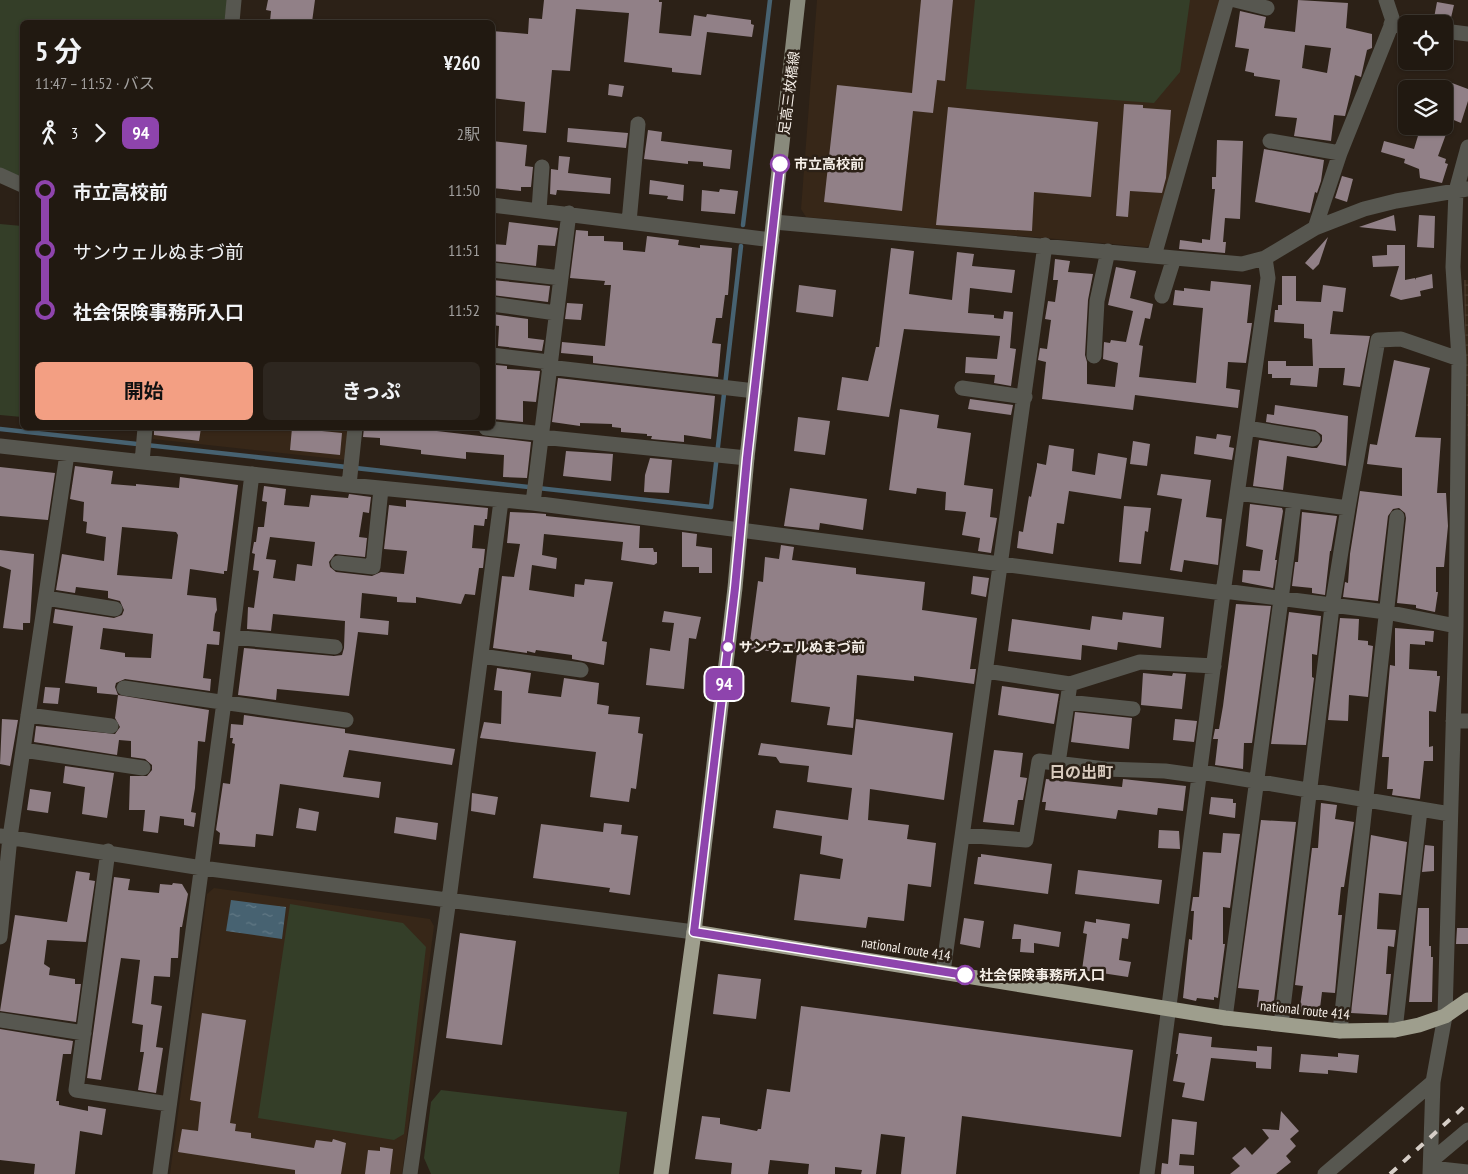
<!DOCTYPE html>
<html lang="ja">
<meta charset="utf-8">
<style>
:root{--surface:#211911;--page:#2d261f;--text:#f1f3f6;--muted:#a2a09f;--line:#3e3831;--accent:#f39f83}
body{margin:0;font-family:"PT Sans Narrow","Noto Sans JP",sans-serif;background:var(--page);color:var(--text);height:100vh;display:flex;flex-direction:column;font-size:19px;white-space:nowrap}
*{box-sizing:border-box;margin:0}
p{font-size:16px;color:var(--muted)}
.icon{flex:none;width:28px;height:28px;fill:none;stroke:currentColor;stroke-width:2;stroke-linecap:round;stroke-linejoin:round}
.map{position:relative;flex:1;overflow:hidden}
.sheet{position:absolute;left:20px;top:20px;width:475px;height:410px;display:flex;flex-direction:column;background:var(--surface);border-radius:8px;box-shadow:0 1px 4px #0004,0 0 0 1px var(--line)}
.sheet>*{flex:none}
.badge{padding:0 10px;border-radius:8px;font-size:18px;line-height:32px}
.buttons{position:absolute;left:1398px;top:15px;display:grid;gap:10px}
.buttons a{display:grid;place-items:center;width:55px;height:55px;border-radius:8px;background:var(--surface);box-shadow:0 1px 4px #0004,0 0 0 1px var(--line);font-size:25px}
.map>.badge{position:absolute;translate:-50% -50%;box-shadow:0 0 0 2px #fff}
.legs{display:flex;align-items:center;gap:8px;height:55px;padding:0 15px;font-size:16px}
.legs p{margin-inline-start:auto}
.headline{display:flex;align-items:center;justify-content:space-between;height:85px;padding:0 15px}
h1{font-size:28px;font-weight:700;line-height:38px}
.button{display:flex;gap:10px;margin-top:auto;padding:10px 15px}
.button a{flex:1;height:58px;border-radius:8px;background:var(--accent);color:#111;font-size:20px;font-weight:700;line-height:58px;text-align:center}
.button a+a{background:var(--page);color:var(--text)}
ul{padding:0 15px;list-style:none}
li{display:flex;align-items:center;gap:18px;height:60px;font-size:19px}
li i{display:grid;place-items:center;width:8px;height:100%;margin:0 6px;background:currentColor}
li i::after{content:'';width:12px;height:12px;margin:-6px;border:4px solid;border-radius:50%;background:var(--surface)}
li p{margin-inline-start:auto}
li:first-child i{background:linear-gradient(#0000 50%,currentColor 0)}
li:last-child i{background:linear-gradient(currentColor 50%,#0000 0)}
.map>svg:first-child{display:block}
.built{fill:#372718}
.industrial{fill:url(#industrial-grid)}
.grass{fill:#343e28}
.water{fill:url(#water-ripples)}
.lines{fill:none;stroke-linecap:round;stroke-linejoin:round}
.stream{stroke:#476271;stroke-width:4.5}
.building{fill:#918087;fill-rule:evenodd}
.minor{stroke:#575750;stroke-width:15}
.major{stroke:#898a7c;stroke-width:15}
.highway{stroke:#9e9e8d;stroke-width:15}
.rail{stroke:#d6cec7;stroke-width:4;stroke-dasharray:9 9;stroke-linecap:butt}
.line-1-casing{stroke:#fff;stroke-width:11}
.line-1{stroke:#8e44ad;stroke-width:8}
.stop-1-dot{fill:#fff;stroke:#8e44ad;stroke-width:2.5}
.labels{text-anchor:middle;stroke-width:5;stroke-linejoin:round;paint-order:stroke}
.street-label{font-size:14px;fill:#f6efe8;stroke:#2c2117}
.stop-label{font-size:14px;font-weight:bold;fill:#f6efe8;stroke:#2c2117;text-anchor:start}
.quarter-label{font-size:16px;font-weight:bold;fill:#d9cbbe;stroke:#2c2117}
</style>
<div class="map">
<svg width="1468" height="1174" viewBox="0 0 1468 1174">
<defs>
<pattern id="industrial-grid" width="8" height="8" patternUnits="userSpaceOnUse" patternTransform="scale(1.25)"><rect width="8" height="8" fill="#372718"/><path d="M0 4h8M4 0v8" fill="none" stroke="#4b3c2e"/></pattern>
<pattern id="water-ripples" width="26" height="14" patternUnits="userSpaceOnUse" patternTransform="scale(1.25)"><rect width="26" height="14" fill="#476271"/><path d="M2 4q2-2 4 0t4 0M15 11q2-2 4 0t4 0" fill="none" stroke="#627985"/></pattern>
</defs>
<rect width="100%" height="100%" fill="#2c2117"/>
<path class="built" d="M817,0H1221L1154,240L1147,247L806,217L801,209Z
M154,428H350L346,460L153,439Z
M214,888L430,919L434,926L402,1174H170L207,894Z"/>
<path class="industrial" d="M1464,280H1468V461Z"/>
<path class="grass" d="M0,0H227L225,22H22V177L0,168Z
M975,0H1190L1180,72L1154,103L966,89Z
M0,224L22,226V417L0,415Z
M290,904L403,923L426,947L404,1134L394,1140L258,1118Z
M441,1090L627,1112L619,1174H431L424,1158L431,1102Z"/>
<path class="water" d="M231,900L286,907L282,939L226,931Z"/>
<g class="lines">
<path class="stream" d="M743,225L770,0
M0,429L711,507L741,246"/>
</g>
<path class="building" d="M268,0H315L312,22L270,21L271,11L266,10Z
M544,0H659V2H662L659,33L691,36L694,15L706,17L707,14L751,20V24L754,25L752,37L707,32L701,75L672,72V68L624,62L629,13L576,9L570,71L552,70L546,133L523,131L525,102L492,98V31L528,34L529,18L542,19Z
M921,0H953L945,81L937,80L933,113L913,111L902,211L824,202L837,85L912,93Z
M1298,0L1348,3L1346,28L1372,34V48L1367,50L1361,77L1355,75L1345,116L1334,115L1331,141L1294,136L1297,118L1275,116L1280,80L1254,76V73L1245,71L1249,49L1235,47L1240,11L1266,17L1264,28L1295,32ZM1305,45L1331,48L1327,73L1302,68Z
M1437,2L1454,5L1450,22L1434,18Z
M1444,80L1468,89V101L1461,123L1444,116Z
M609,84L624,86L622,97L608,95Z
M1124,104L1143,105V108L1171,110L1166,178L1162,193L1130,191L1128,217L1116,216Z
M948,107L1098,122L1091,197L1034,192L1032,231L936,225Z
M1421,126H1449L1438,156L1446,159L1445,163L1448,164L1442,183L1420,178L1419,169L1404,163L1405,159L1381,152L1384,141L1414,149Z
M568,128L628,133L626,148L567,142Z
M648,130L662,132L661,141L732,150L730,169L703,166V162L688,161V164L644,159Z
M1217,140L1243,141L1240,219L1225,218L1223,242H1226L1225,253L1179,249L1180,240L1202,243V239L1210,240L1215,189H1212V177H1216Z
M492,141L527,145L525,166L533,167L531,187H521V191L492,188Z
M1264,149L1324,160L1321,181L1317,193L1315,192L1310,213L1255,202Z
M559,156L570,157L568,173L611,178L610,194L557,190L556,195L550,194L551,169L558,170Z
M1342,176L1353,179L1347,202L1335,198Z
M650,180L684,185L683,201L667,199L668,196L649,194Z
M720,189L738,191L735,214L701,211L702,190L719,192Z
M1394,215L1396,231L1359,227Z
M1419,215L1435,216L1434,248L1417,247Z
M509,222L558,228L555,246L538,245L536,266L492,261V244L506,245Z
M576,230L588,231V236H604V241L623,242V250L645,252L647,236L679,240L678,245L700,248V245L732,248L728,295H725L722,318H716L712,343L721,344L718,377L593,363V356L561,353L562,342L605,346L611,285H604L605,281L570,278Z
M1328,237L1319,264L1313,270L1305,263Z
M1387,245H1405V280L1415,278L1416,280V278L1432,274L1433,288L1420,291L1421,296L1401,300L1390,296L1399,266L1373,267L1372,256L1387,255Z
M891,248L914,251L909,294L952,300L957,252L974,254L972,266L1015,270L1012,293L970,288L968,313L994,315V318L1003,319L1004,311L1013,312L1010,348L1016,349L1011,386L994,383L995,375L965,373L966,357L997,359L1000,336L904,329L889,417L837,410L842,377L868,381L876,347H879Z
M1055,259L1070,261L1068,272L1093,274L1088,300L1085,355L1087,362V384L1115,387L1118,363L1103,359L1104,342L1110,343L1111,340L1126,342L1133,311L1108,305L1116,267L1136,271L1130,298L1153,304L1150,319L1145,318L1139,345L1143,346L1139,377L1196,383L1203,308L1173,305L1175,290L1184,291V288L1210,291L1211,281L1251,285L1247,323H1252L1246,363L1228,362L1226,388L1240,390L1238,408L1135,395L1133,410L1042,399L1046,362L1038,360L1040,348L1047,349L1051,320L1045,319L1048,301L1055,302L1058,280H1053Z
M1282,276H1296V301L1321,302L1323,285L1346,288L1343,312L1333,311L1330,334L1370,336L1360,387L1343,385L1345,368H1319L1317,387L1290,385L1291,378H1272V374H1268V361H1286V366H1313L1312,339L1304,338V324L1274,322L1275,310H1278V305H1282Z
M492,280L550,286L548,302L492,295Z
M799,285L836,290L833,317L796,312Z
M567,303L583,304L581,320L565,319Z
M492,314L528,319V338L544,340L542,351L498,346L499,326L492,325Z
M1394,360L1430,368L1415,437L1441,438L1437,493H1446L1448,526L1444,567H1436V592H1438L1435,612L1416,608V605L1397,603L1406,518L1405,513L1399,508L1393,509L1388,516L1378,601L1343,597L1345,582L1348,583L1350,554L1360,491L1402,496V468L1367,464L1370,444L1377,445Z
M496,365L507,366V369L540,371L536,402L523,401V422L493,419L494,384L493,383L494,368H496Z
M558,378L715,396L711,439L684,435V442L651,439L652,436H647V434L621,432V428L612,427V424L580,423V426L552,422Z
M970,399L1013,405L1011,415L968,409Z
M1275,405L1348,416L1346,466L1287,456L1283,490L1253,486L1259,440L1312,448H1317L1322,441V435L1315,430L1266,422L1267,414L1274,415Z
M900,409L939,415L937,428L971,433L964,485L993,489L990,517L997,518L991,553L978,551L980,538L962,535L966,512L945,510L946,492L917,488L916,494L889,490Z
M798,417L830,421L825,455L794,451Z
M154,428H201L199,441L154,435Z
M292,428L342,433L340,455L290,450Z
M364,428H411L531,442L527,478L503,477L504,455L466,452V459L421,454V450L380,445V438L363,437Z
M1217,434L1231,436L1229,447L1234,448L1232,460L1194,454L1196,436L1216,439Z
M1133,441L1150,444L1147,466L1130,464Z
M1049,445L1074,449L1072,471L1095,475L1098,453L1127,458L1121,499L1069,491L1064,524L1057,523L1053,554L1017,548L1019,531L1023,532L1029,496L1031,497L1037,466V463L1046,465Z
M566,451L613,454L611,481L563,476Z
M650,458L672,460L669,493L644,492L645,475Z
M75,466L113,471L111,484L136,486V484L179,488L180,477L238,485L227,571H224V574L190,569L187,595L216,598L217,610L215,614L213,631L220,632L219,645L207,644L203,678L211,679L210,691L125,679L116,683L115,687L118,695L97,693V687L65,683L73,626L53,623L55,609L114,618L122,615L124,610L120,601L108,598V591L76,587L75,593L56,590L62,554L104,561L106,537L86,533L87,522L83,521L84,502L70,499ZM122,527L176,532L178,535L172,579L117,575ZM103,628L153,634L151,658L125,657V653L100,649Z
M0,467L55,473L48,520L0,516Z
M1161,474L1211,480L1206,517L1222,519L1218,565L1184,560L1182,572L1170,570L1182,499L1157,495Z
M264,486L286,489L284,505L309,507L311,495L348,498L349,494L371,497L369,513L363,512L359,537L367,538L365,557L335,554L329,562L330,567L336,572L372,576L381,572L404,574L407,551L384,549L389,505L406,507V500L488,508L487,519H485L484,526L474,525L472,548L485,549L483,568H479L475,595L465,594L461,604L416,597V603L397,602V597L362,593L360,618L389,621L388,635L358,632L349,696L277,689L276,700L238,695L244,648L334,656L342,655L344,648L345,621L273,614L271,631L247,629L248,607L254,608L259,571L253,570L255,554L252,553L254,542H256L258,527H264L267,502L262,501ZM270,537L315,542L312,566L297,564L295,581L273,578L276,560L266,559Z
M790,488L867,499L863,530L820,523L819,530L784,526Z
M1250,504L1282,508L1283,511L1275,560H1277L1273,588L1242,582L1243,570L1260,571L1263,550L1246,546Z
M1124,506L1151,508L1148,532L1145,531L1141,564L1119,562Z
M510,512L534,513L546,514V516L640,526L639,548H653L654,552H657V563L654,565L621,560L623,542L544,534L542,555L557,558L556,569L532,565L529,590L574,597L575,584L584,585L585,579L613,582L602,641L607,642L604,665L572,659V655L536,650L535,653L527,651V653L493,648L502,576L514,577L520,544L507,543Z
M1302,512L1337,516L1331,551H1330L1325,595L1312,593V588L1292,586L1295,562H1298Z
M682,532L697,534L696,546L712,548V573H699V567H682Z
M781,545L794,547L792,560L856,568V574L925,582L922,610L977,618L970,669H976L974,684L914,676V681L857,675L853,728L827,725L830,707L791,702L797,654L749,649L758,581L763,582L765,557L779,559Z
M0,550L34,554L30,623H23V630L3,628L11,570L0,566Z
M973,576L989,578L986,597L971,594Z
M1236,604L1271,606L1252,743H1244L1243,769L1215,765L1218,739H1213L1215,729H1219L1223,706Z
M664,611L701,617L696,639L689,638L684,689L646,685L650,648L670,651L674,623L662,622Z
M1123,612L1164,617L1161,648L1118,642L1117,650L1082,645L1081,660L1008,651L1012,619L1090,630L1092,616L1122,620Z
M1289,612L1321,616L1317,655L1312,654V677L1314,678L1306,745L1271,744Z
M1340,618L1359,619L1358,640L1368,641V645L1373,646L1368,697L1349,695L1348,721L1328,720Z
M1395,628L1434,631L1433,642L1425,641V645L1410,644L1409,669L1437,671V676H1440L1436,712L1429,711V747L1433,746V761H1424L1420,799L1392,795L1393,789H1387L1389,757H1382L1390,665L1395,666Z
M497,668L531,673L528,693L561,697L564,678L599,683L597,704L609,706L608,714L640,717L638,733L643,734L636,789L631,788L629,802L590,797L596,752L480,738L484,722L501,724L502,691L494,690Z
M1143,673L1172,676L1173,673L1186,674L1182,709L1141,705Z
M1002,686L1059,694L1054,724L998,715Z
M45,687L60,688L58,704L43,703Z
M118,695L209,710L205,742L198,741L195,788L191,812L196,813L194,827L184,825V819L160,816L158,833L143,831L145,810H129L130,776H147L152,770V765L145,759L131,757V741L119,740L117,755L34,742L36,726L115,734L120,727L115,718Z
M1075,712L1132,718L1129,749L1071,742Z
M244,715L345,729V733L455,749L452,765L349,750L343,777L381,782L379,798L280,784L273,836L256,834L255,847L219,844L220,833L216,830L223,783L230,784L235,744L232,743L233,738H230L231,724L243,725Z
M2,719L18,720L10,766L0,764Z
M856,719L953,733L944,800L870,789L868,820L909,825L907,839L936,843L931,887L908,884L904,921L868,917L866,928L794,920L800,874L840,879L843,859L820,854L822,836L773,828L776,810L848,820L852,788L807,782L809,766L780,763L776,757L758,755L761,743L852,755Z
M1175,719L1197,721L1194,742L1173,740Z
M994,750L1023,753L1020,777L1027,778L1023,800H1018L1014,825L983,822Z
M65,766L114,773L107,818L82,814L85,787L63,783Z
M1046,779L1122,787L1123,779L1186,786L1183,811L1158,808L1157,815L1118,810L1116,819L1045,810L1046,802H1042Z
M30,789L51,792L48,813L27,810Z
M472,793L498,797L495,815L471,811Z
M1211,797L1233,799V803H1236L1235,818L1209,814Z
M1321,803L1337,805L1335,819L1354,822L1344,887H1341L1338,915H1342L1335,993L1322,992L1319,1016L1299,1013L1303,986L1295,985L1312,848H1318Z
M299,808L319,812L316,831L296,828Z
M396,817L438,823L436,840L394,833Z
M1261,820L1296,822L1273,1009L1257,1007L1259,990L1238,988Z
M604,823L622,825L621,834L638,836L630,895L609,892L610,888L533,878L541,824L603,832Z
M1159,830L1179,831L1180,849L1158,848Z
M1223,833L1240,834L1230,908L1223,907V944H1225L1218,998L1214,997V1000L1197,998L1196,1001L1183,998L1189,939L1192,940L1194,911H1191L1193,897H1199L1203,852L1221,853Z
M1371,835L1407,842L1401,895L1379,893L1377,929L1396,930L1394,947L1388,946L1386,974H1391L1387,1015L1351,1013Z
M1425,845L1434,846V871L1422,872Z
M981,854L1052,864L1048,894L974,884L978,857H981Z
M1078,870L1162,880L1159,904L1075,894Z
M76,871L90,873L89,880L95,881L86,942L47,940L44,964L50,968L49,975L75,979V984H81L76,1022L0,1011L15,915L67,922Z
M114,877L130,879L128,890L159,893L160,884L172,885L173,883L182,884L188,894L182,927H180L178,958H171L170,977L154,976L151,1004L162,1006L156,1047L163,1048L156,1093L138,1090L144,1052H140L143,1025L132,1023L140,960L121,958L101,1080L87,1078Z
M1418,908H1429V946H1431V957H1433L1432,1002H1409Z
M964,918L984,921L980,948L960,944Z
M1096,919L1130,924L1128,939L1122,938L1119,960L1131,962L1128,977L1082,970L1087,934L1083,933L1085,921L1096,923Z
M1014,924L1061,932L1059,947L1034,943V953L1020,952L1021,939H1012Z
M1457,928H1468V944H1456Z
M460,933L516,941L502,1045L446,1038Z
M718,974L761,979L756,1019L713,1014Z
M801,1006L1133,1050L1121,1137L962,1116L956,1174H901L905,1137L881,1134L876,1174H861L862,1170L835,1167V1174H808L809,1164L770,1160L768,1174H731L732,1163L695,1159L702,1116L720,1118V1124L757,1131L758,1129H761L767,1089L790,1092Z
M202,1013L246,1020L230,1123L236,1124L235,1131L251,1133V1138L314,1148L316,1140L332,1142L333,1139L346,1143L341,1174H295V1170L178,1152L182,1129L198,1131L201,1102L190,1100Z
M0,1029L73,1041L71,1054H63L56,1101H59V1105L88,1111V1106L106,1109L102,1135L80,1131L75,1174H34L35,1164L0,1160Z
M1179,1033L1212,1037L1211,1047L1257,1051V1046L1272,1047L1271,1069L1256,1068V1062L1211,1058L1204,1101L1182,1097L1185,1083L1173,1081L1178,1054H1176Z
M1338,1053L1359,1055L1357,1073L1328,1070V1074L1299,1072L1301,1054L1338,1057Z
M1281,1111L1299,1131L1290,1139L1296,1146L1286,1156L1291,1162L1276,1174H1230L1240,1166L1232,1158L1245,1147L1252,1155L1269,1138L1262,1129L1279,1130Z
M1172,1119L1197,1122L1194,1155L1180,1154L1179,1165L1194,1166V1174H1161L1162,1163L1168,1164Z
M380,1147L393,1149L390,1174H365L368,1150L380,1151Z"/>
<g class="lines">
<path class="minor" d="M1235,0L1267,8
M232,22L234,0
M1391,24L1406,26
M1444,31L1468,34
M1270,141L1340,153
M0,175L22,185
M492,205L772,240
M539,210L542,167
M629,222L638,124
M774,222L1242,264L1265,258L1315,228L1364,209L1396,201L1468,189
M1315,228L1340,153L1393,21L1386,0
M1154,256L1227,0
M492,270L561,278
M1162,296L1174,258
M492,304L556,313
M492,355L549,362
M1094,356L1097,301L1108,251
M548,367L755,391
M962,388L1025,397
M486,428L535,433L541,437L747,458
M1247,428L1313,439
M0,446L349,485L533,503L1223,593
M142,462L145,428
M349,485L355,428
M1238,493L1348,508
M533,503L569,213
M338,563L373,567L381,489
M1224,591L1386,612L1456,626
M46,598L115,609
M232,637L335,647
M481,656L581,670
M986,671L1070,684L1140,662L1214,666
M124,688L346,720
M1067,702L1133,709
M28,715L111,726
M1453,721H1468
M23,750L143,768
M1058,763L1070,684
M1201,772L1450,814
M963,835L1026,840L1039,761L1105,769L1165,771L1201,776
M0,836L202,868L694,932
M108,851L76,1090L169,1104
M0,937L10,837L67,454
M943,972L1045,245
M1225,1018L1294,502
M0,1020L84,1033
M1281,1024L1332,607L1348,508L1378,340L1401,339L1459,359
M1395,1030L1420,810
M1340,1031L1397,517
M1431,1161L1468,1130
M1431,1168L1468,1172
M160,1174L224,702L252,474
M410,1174L449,899L501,501
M1147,1174L1223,593L1268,278L1265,258
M1325,1174L1433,1082
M1430,1174L1433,1082L1445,1016L1456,626L1459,359L1453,267L1456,191L1468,147"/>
<path class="major" d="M694,932L735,588L747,458L798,0"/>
<path class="highway" d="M661,1174L694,932L1225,1018L1340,1031L1395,1030L1419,1025L1445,1016L1468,1000"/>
<path class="rail" d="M1390,1174L1468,1103"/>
</g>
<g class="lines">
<defs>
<path id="line-1" d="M780,164L747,458L735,588L694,932L965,975"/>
</defs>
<use href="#line-1" class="line-1-casing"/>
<use href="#line-1" class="line-1"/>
</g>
<g class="stop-1-dot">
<circle cx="780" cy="164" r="9"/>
<circle cx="728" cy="647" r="6"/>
<circle cx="965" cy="975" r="9"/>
</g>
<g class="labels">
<g class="street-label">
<text transform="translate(789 93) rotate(-83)" y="5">足高三枚橋線</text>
<text transform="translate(906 949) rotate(9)" y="5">national route 414</text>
<text transform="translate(1305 1010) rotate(6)" y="5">national route 414</text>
</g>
<g class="stop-label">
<text x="794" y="169">市立高校前</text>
<text x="739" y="652">サンウェルぬまづ前</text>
<text x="979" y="980">社会保険事務所入口</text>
</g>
<g class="quarter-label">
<text x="1081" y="778">日の出町</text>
</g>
</g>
</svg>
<div class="buttons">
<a><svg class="icon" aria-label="locate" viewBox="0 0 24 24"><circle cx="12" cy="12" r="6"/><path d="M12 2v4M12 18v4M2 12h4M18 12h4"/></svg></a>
<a><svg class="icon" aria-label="layers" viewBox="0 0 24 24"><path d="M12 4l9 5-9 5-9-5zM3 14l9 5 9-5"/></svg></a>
</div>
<b class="badge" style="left:724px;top:684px;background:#8e44ad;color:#fff">94</b>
<section class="sheet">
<div class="headline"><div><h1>5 分</h1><p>11:47 – 11:52 · バス</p></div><b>¥260</b></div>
<div class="legs"><svg class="icon" aria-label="walk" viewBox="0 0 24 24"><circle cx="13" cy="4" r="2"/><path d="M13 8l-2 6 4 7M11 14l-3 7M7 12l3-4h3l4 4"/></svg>3<svg class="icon" aria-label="forward" viewBox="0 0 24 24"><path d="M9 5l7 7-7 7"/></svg><b class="badge" style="background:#8e44ad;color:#fff">94</b><p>2駅</p></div>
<ul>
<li><i style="color:#8e44ad"></i><b>市立高校前</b><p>11:50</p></li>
<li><i style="color:#8e44ad"></i><span>サンウェルぬまづ前</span><p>11:51</p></li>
<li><i style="color:#8e44ad"></i><b>社会保険事務所入口</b><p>11:52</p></li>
</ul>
<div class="button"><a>開始</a><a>きっぷ</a></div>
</section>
</div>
